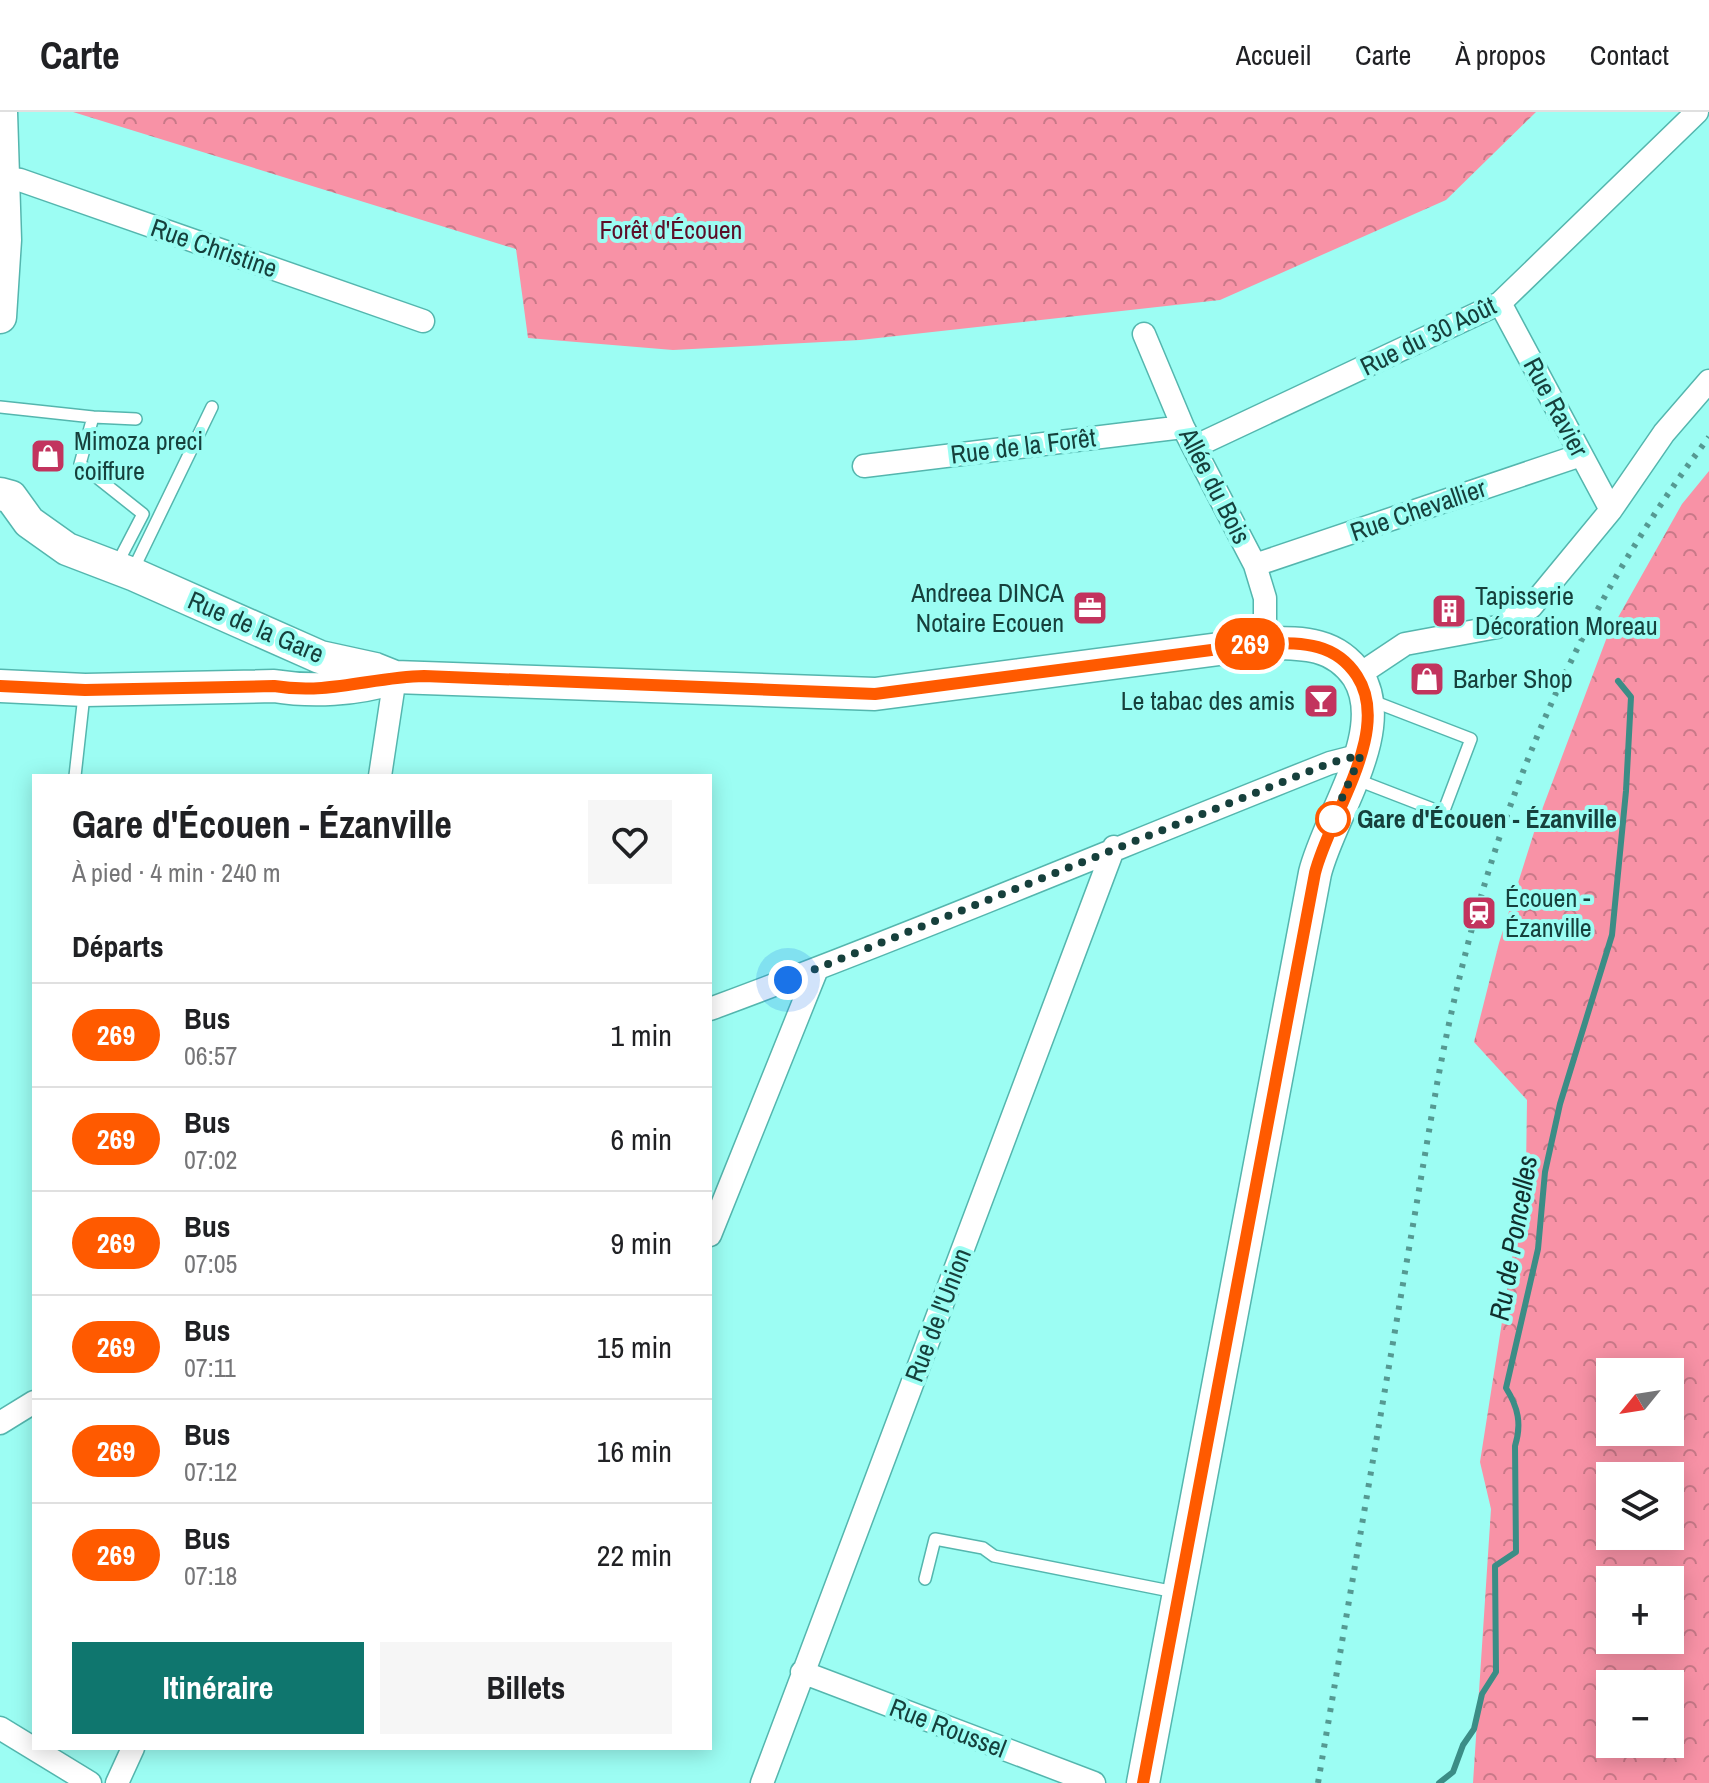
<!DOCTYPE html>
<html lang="fr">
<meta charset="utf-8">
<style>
:root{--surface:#fff;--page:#f6f6f6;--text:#202124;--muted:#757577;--line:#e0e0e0;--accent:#0f766e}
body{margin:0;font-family:"Archivo Narrow",sans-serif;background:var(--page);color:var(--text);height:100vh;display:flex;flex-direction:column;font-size:30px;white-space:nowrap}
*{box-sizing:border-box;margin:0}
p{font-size:26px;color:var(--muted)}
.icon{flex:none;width:44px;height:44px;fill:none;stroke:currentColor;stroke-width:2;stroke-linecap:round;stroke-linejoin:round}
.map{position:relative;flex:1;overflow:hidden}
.details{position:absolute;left:32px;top:662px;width:680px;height:976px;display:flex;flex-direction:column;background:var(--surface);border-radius:0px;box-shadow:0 4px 20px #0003}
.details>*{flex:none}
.badge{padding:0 16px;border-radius:26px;font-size:28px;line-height:52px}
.needle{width:52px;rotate:240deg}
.tools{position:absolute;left:1596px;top:1246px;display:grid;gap:16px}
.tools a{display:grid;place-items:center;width:88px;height:88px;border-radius:0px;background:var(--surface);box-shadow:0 4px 20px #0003;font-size:40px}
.you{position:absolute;width:40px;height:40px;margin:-20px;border:6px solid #fff;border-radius:50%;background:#1a73e8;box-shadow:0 0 0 12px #1a73e833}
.map>.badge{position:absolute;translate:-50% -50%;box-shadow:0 0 0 4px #fff}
h2{padding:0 40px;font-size:30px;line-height:72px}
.round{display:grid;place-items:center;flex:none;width:84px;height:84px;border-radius:0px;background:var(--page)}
.headline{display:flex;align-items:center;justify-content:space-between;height:136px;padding:0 40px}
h1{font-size:38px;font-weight:700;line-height:60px}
.action{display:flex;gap:16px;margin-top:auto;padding:16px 40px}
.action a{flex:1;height:92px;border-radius:0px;background:var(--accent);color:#fff;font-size:32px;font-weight:700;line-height:92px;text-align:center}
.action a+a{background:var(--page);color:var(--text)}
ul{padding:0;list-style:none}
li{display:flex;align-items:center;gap:24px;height:104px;padding:0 40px;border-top:2px solid var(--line)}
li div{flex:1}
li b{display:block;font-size:30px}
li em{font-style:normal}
li .badge{min-width:88px;font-weight:700;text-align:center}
header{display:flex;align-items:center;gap:48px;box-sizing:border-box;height:112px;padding:0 40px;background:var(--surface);border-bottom:2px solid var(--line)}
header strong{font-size:38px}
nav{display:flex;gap:44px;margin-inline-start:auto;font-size:28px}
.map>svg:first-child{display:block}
.forest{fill:url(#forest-crowns);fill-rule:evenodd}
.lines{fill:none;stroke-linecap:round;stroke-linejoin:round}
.stream{stroke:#3b8d86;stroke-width:6}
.lane-casing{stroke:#54b6ae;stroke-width:14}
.street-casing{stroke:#54b6ae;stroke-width:25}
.secondary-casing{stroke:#54b6ae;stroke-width:35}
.lane{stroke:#fff;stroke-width:11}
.street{stroke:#fff;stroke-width:22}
.secondary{stroke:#fff;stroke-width:32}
.rail{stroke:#559992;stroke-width:6;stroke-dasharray:4 8;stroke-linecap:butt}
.line-casing{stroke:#fff;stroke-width:18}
.line{stroke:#ff5a00;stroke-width:12}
.walk{stroke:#16403c;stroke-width:8;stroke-dasharray:0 14.4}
.stop-dot{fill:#fff;stroke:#ff5a00;stroke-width:4}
.labels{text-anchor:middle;stroke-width:8;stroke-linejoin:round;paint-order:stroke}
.park-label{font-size:26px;fill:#5c0d27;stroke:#9cfdf3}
.street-label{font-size:26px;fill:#16403c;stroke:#9cfdf3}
.poi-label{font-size:26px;fill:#16403c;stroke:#9cfdf3;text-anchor:start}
.stop-label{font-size:26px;font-weight:bold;fill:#16403c;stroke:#9cfdf3;text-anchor:start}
.water-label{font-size:28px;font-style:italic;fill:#102f2d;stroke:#9cfdf3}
</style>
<header>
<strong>Carte</strong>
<nav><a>Accueil</a><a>Carte</a><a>À propos</a><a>Contact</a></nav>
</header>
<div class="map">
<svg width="1709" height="1671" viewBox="0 0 1709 1671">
<defs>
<pattern id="forest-crowns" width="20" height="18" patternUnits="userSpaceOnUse" patternTransform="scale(2)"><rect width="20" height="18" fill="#f892a6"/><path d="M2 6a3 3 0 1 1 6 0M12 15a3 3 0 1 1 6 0" fill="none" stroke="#c87988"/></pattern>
</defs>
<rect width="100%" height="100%" fill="#9cfdf3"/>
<path class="forest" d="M73,0H1536L1446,88L1220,188L860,228L673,238L528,226L516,137Z
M1709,359V1671H1473L1491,1397L1480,1350L1526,1057L1527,988L1474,930L1499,831L1537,711L1607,525L1682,392ZM1610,1260H1670V1320H1610ZM1610,1364H1670V1424H1610ZM1610,1468H1670V1528H1610ZM1610,1572H1670V1632H1610Z"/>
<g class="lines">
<path class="stream" d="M1439,1671L1453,1660L1463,1633L1474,1617L1482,1582L1496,1560L1495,1454L1516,1440L1515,1334C1522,1312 1518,1295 1506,1276L1538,1137L1545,1060L1560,992L1612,823L1626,679L1631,585L1618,569"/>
<defs>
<path id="lane" d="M0,295L93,305L80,352L143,402L117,452
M93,305L136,307
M133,458L212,295
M75,664L84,583
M1355,667L1443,701L1471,627L1370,588
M925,1467L935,1427L983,1436L994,1444L1175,1480"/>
<path id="street" d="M4,66L20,68L423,209
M1500,191L1611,398
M1144,222L1183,315L1255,453L1265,486V531
M1196,334L1500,191L1697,0
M864,354L1183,315
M1255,453L1581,343
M1357,564L1405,532L1497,515L1531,495L1611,398L1664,321L1709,269
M380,664L395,565
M710,897C918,820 1123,733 1330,651L1361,643
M710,1123L817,857
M0,1311L34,1290
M802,1560L1094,1671
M0,1616L90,1671
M117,1671L133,1636
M762,1671L1114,735"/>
<path id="secondary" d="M0,205L5,128L1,0
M0,382L11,385L29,410L67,437L135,463L320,545L375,557L395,565L875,582L1265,531C1302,531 1335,530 1358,564C1392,619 1329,704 1315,761L1143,1671
M0,574L85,578L274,574C311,580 357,578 392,566"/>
</defs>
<use href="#lane" class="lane-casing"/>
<use href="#street" class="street-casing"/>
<use href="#secondary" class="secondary-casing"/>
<use href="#lane" class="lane"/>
<use href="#street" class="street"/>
<use href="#secondary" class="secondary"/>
<path class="rail" d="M1318,1671L1437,972C1481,733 1561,520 1709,325"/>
</g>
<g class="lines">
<defs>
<path id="line" d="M0,574L85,578L274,574C329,583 372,565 424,564L875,582L1265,531C1302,531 1335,530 1357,564C1393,619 1329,704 1315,761L1143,1671"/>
</defs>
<use href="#line" class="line-casing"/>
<use href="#line" class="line"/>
<path class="walk" d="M788,868L1330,651L1361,643L1331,711L1333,707"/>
</g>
<defs>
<symbol id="shop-square" viewBox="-11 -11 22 22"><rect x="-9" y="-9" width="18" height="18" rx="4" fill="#c2345e" stroke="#9cfdf3"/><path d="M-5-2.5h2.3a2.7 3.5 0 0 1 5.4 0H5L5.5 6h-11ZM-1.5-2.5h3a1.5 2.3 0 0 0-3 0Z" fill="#fff"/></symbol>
<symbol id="office-square" viewBox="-11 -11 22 22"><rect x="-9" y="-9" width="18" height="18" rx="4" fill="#c2345e" stroke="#9cfdf3"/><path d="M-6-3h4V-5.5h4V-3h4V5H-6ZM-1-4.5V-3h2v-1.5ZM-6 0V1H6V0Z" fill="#fff"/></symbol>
<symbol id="building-square" viewBox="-11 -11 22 22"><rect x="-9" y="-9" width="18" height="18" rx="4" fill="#c2345e" stroke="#9cfdf3"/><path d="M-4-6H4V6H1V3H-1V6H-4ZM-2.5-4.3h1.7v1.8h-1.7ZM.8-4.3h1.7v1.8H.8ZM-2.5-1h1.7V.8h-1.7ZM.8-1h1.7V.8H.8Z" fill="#fff"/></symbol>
<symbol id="bar-square" viewBox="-11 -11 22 22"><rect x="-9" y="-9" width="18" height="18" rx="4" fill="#c2345e" stroke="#9cfdf3"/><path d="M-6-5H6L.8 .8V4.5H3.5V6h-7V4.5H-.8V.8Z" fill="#fff"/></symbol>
<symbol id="station-square" viewBox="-11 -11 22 22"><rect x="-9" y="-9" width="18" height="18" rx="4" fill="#c2345e" stroke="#9cfdf3"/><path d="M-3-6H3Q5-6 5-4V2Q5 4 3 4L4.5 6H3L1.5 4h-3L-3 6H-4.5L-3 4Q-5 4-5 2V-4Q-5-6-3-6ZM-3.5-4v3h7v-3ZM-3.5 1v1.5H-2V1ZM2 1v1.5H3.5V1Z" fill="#fff"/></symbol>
</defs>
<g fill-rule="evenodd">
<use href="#shop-square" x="28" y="324" width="40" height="40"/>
<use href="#office-square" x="1070" y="476" width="40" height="40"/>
<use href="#building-square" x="1429" y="479" width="40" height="40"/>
<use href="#shop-square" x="1407" y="547" width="40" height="40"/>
<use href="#bar-square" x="1301" y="569" width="40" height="40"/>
<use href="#station-square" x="1459" y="781" width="40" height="40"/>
</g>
<circle class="stop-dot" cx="1333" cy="707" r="16"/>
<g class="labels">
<g class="park-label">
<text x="671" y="127">Forêt d'Écouen</text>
</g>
<g class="street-label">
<text transform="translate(214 136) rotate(19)" y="9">Rue Christine</text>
<text transform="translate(1428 224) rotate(-26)" y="9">Rue du 30 Août</text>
<text transform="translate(1556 295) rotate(62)" y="9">Rue Ravier</text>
<text transform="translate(1023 334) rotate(-7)" y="9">Rue de la Forêt</text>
<text transform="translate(1215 374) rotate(63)" y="9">Allée du Bois</text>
<text transform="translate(1418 398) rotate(-19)" y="9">Rue Chevallier</text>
<text transform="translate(256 515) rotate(23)" y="9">Rue de la Gare</text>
<text transform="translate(938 1203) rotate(-69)" y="9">Rue de l'Union</text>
<text transform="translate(948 1616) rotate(21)" y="9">Rue Roussel</text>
</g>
<g class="poi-label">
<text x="74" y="338">Mimoza preci<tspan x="74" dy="30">coiffure</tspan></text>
<text x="1064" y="490" text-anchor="end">Andreea DINCA<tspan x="1064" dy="30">Notaire Ecouen</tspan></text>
<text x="1475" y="493">Tapisserie<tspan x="1475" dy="30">Décoration Moreau</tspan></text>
<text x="1453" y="576">Barber Shop</text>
<text x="1295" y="598" text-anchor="end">Le tabac des amis</text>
<text x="1505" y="795">Écouen -<tspan x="1505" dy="30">Ézanville</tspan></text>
</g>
<g class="stop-label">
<text x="1357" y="716">Gare d'Écouen - Ézanville</text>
</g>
<g class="water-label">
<text transform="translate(1513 1126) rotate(-80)" y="10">Ru de Poncelles</text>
</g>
</g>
</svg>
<div class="tools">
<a><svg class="needle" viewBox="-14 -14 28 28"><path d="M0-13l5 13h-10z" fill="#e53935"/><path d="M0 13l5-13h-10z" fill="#757577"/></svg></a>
<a><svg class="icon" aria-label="layers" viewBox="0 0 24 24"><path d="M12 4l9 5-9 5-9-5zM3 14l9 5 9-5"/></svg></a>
<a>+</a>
<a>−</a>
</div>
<div class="you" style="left:788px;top:868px"></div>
<b class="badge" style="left:1250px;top:532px;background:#ff5a00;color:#fff">269</b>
<section class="details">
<div class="headline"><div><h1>Gare d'Écouen - Ézanville</h1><p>À pied · 4 min · 240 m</p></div><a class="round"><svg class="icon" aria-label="heart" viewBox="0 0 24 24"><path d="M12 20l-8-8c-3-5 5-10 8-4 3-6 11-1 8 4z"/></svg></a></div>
<h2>Départs</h2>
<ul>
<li><span class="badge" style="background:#ff5a00;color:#fff">269</span><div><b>Bus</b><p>06:57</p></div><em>1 min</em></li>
<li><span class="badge" style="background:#ff5a00;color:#fff">269</span><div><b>Bus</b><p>07:02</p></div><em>6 min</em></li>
<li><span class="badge" style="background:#ff5a00;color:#fff">269</span><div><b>Bus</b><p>07:05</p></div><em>9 min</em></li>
<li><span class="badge" style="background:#ff5a00;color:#fff">269</span><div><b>Bus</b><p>07:11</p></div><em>15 min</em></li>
<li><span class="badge" style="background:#ff5a00;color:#fff">269</span><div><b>Bus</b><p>07:12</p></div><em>16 min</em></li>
<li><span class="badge" style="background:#ff5a00;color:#fff">269</span><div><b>Bus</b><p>07:18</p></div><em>22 min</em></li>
</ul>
<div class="action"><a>Itinéraire</a><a>Billets</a></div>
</section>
</div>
